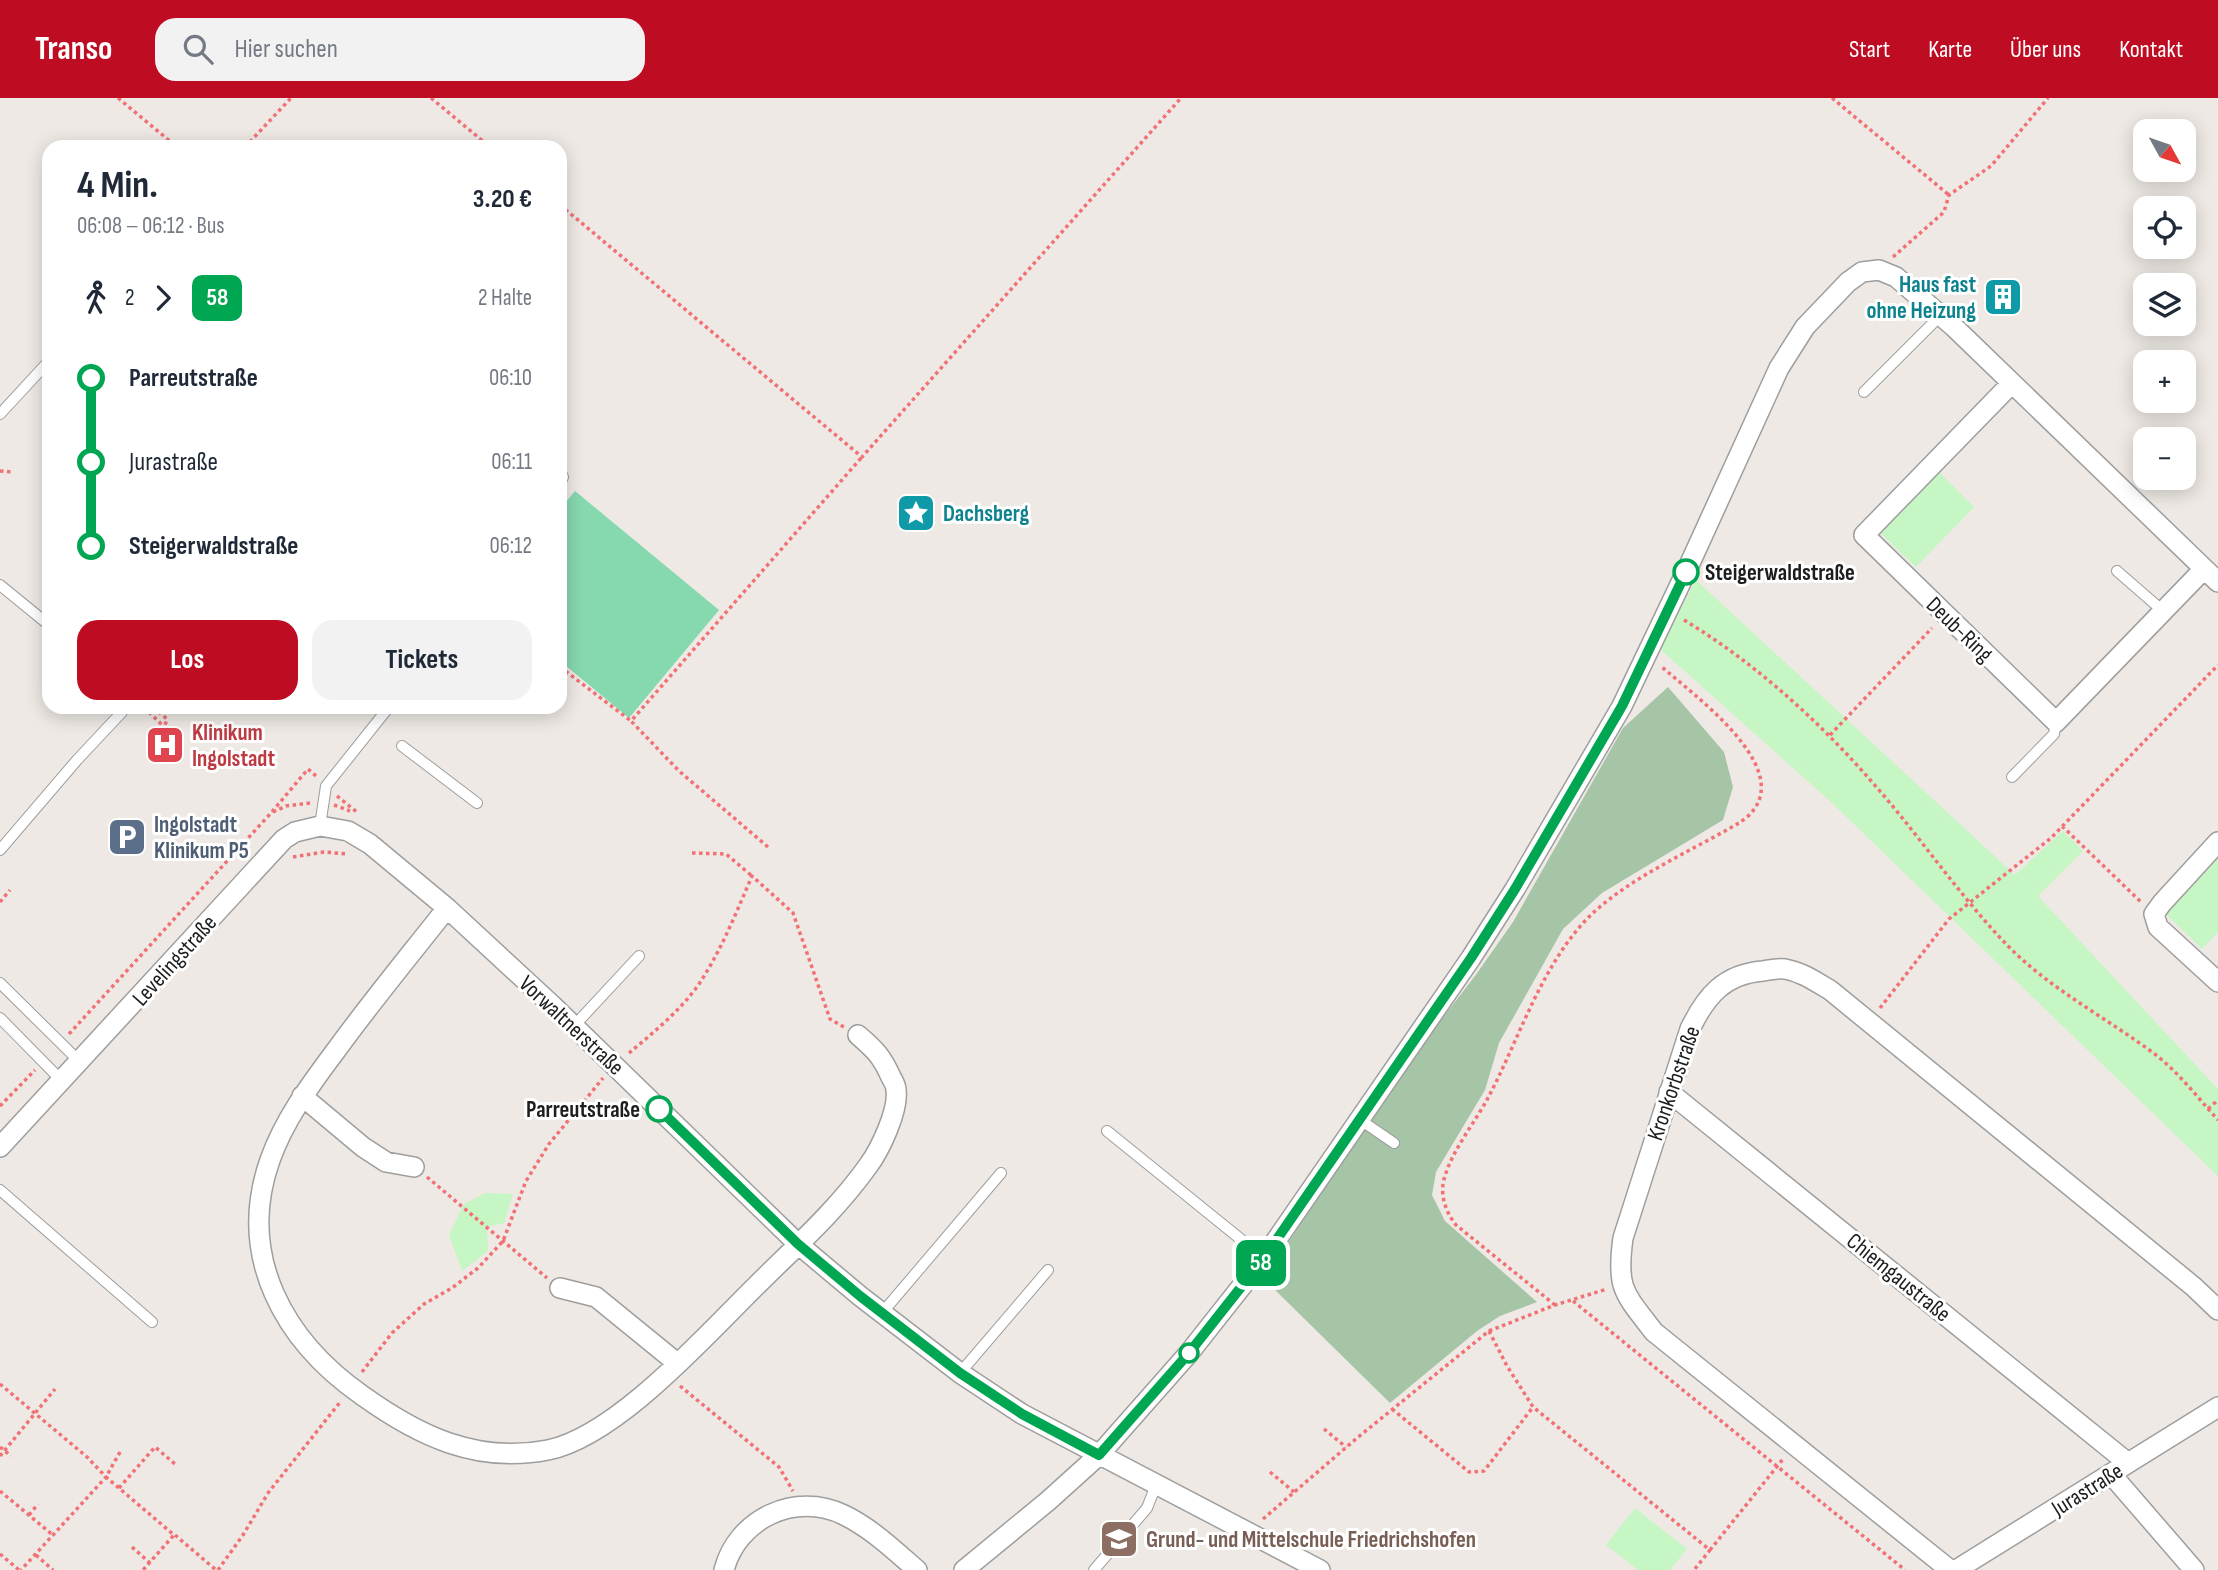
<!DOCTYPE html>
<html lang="de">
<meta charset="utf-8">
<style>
:root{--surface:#fff;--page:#f2f2f3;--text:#1f2937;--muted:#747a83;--accent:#be0c22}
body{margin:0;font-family:"Sofia Sans Condensed",sans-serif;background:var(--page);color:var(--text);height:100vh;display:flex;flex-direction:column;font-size:26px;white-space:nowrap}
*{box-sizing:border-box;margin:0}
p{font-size:23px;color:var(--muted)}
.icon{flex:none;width:38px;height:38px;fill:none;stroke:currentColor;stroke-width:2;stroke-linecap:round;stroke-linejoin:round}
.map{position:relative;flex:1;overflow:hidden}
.drawer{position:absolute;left:42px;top:42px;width:525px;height:574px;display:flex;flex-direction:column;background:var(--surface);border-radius:21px;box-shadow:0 4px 18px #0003}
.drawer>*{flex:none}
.badge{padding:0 14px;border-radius:10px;font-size:24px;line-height:46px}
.needle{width:46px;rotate:130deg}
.controls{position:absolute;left:2133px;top:21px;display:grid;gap:14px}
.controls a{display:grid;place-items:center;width:63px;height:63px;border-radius:14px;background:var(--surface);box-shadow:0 4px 18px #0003;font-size:35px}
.map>.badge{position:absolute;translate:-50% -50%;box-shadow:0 0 0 4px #fff}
.legs{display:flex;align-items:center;gap:10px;height:77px;padding:0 35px;font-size:23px}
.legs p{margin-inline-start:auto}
.overview{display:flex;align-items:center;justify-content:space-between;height:119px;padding:0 35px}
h1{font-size:38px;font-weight:700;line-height:52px}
.action{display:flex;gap:14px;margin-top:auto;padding:14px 35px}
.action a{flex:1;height:80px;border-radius:21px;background:var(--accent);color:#fff;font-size:28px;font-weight:700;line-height:80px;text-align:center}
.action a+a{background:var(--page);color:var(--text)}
ul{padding:0 35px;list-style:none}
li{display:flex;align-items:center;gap:24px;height:84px;font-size:26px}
li i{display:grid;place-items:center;width:10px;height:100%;margin:0 9px;background:currentColor}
li i::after{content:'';width:18px;height:18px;margin:-9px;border:5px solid;border-radius:50%;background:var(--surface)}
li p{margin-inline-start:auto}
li:first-child i{background:linear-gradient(#0000 50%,currentColor 0)}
li:last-child i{background:linear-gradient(currentColor 50%,#0000 0)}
header{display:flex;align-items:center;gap:42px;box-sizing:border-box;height:98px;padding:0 35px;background:var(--accent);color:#fff}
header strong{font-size:33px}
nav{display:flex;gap:38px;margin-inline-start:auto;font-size:24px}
.search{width:490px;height:63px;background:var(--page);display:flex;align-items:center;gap:18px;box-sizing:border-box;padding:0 24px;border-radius:21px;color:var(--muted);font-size:26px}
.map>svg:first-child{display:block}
.cemetery{fill:#a6c5a7}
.park{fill:#c5f6c3}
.pitch{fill:#86d8af}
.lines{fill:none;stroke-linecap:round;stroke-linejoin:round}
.lane-casing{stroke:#9e9e9e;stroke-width:12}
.street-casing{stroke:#9e9e9e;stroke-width:22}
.path{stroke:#f17174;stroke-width:3.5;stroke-dasharray:3.5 3.5;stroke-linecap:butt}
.lane{stroke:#fff;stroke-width:10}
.street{stroke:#fff;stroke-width:19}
.line-1-casing{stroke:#fff;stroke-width:16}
.line-1{stroke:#00a651;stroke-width:10}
.stop-1-dot{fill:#fff;stroke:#00a651;stroke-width:3.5}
.labels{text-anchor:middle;stroke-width:6;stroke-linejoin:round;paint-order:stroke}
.culture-label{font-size:23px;font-weight:bold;fill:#0d838f;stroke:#fff;text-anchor:end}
.stop-label{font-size:23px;font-weight:bold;fill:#1d1d1d;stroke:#fff;text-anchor:start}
.street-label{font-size:23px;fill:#1d1d1d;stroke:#fff}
.health-label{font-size:23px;font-weight:bold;fill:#be3a42;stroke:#fff;text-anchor:start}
.service-label{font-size:23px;font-weight:bold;fill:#4e5e75;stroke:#fff;text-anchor:start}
.education-label{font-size:23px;font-weight:bold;fill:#785e54;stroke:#fff;text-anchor:start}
</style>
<header>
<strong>Transo</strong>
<div class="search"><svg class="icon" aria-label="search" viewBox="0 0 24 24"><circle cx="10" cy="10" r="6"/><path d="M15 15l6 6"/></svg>Hier suchen</div>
<nav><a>Start</a><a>Karte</a><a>Über uns</a><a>Kontakt</a></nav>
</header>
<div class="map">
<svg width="2218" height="1472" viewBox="0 0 2218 1472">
<rect width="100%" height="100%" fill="#eee9e4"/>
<path class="cemetery" d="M1668,589L1724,654L1733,689L1723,722L1602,795L1563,831L1499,945L1485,992L1436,1074L1432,1097L1445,1123L1537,1204L1500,1218L1477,1233L1390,1305L1264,1181L1406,967L1475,878L1513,824L1623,630Z"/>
<path class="park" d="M1936,371L1974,409L1916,469L1877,432Z
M1696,482L2015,777L2063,733L2083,753L2038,798L2218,991V1078L1831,704L1660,551Z
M2218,760V834L2202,851L2166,816Z
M485,1095L513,1096L504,1125L487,1129L488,1153L462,1173L449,1137L464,1106Z
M1635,1410L1687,1451L1670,1472H1638L1606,1447Z"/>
<path class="pitch" d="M575,393L719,512L629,620L560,563V411Z"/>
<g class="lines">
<defs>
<path id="lane" d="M1864,294L1941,217
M0,316L49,263
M560,372L563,379L560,386
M2117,473L2163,513
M0,487L49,527
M402,648L477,705
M2012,679L2054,636L2056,624
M320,728L326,688L389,609
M0,752L77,662L122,614V609
M0,885L80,964
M0,920L62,983
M574,928L639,858
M1359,1021L1394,1045
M1107,1033L1264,1160
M0,1092L152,1224
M882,1215L1001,1075
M960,1275L1048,1172
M1094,1472L1147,1410L1156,1387"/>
<path id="street" d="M2012,285L1864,437L2056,624L2204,471
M2218,744L2162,805L2154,816L2158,829L2218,884
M447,810C410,857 372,903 337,951C311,986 285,1020 270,1062C236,1158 284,1243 363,1298C419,1338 477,1366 548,1352C617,1338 706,1237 756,1188C795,1149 836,1113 868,1068C880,1052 899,1012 896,992C896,987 893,983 891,979C881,957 875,952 858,937
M1669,994L2128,1365
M302,998L363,1049L386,1064L414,1069
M0,1049L284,741L295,734L320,728L348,733L370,746L447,810L552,907L798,1146L860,1198L960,1275L1022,1316L1320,1472
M560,1190L596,1199L677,1265
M2111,1376L2194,1472
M724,1472C737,1421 795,1393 844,1417C871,1430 894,1452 917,1472
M964,1472L1048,1403L1099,1357L1189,1255L1264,1160L1471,860L1515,791L1622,608L1686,474L1779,270L1805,229L1848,184L1862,174L1879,172L1896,179L1954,229L2218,484
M1950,1472L1654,1234C1624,1195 1616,1191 1623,1140L1690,931C1706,898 1724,876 1763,873C1770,872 1778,870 1785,871C1802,874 1816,884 1830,892L2194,1189L2218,1212
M1956,1472L2218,1309"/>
</defs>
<use href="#lane" class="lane-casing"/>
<use href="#street" class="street-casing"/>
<path class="path" d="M118,0L177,49
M431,0L490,49
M1832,0L1949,97
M245,49L291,0
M560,107L862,359L1181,0
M1893,159L1944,114L1949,97L1991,68L2048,0
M0,373L12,374
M1684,522C1755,565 1818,622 1872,684C1919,737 1958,796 2007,847C2051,892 2107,920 2156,957C2180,976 2198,1000 2218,1022
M560,569L631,623
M144,609L164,629
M153,609L167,621L165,627
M1830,637L1932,530
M337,698L358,715
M334,707L350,713
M273,714L286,708L310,705
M2062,728L2141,804
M768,749L679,673L631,623L862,359
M692,755L726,756L752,778
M293,759L324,754L347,756
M0,804L10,792
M1880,910L1949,821L2051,740L2218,567
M69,936L271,715L308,671L316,678
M629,955C653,935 681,912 699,886C721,853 736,815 752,778L793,815L830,921L844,929
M0,1008L35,972
M2208,1011L2218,1002
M427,1079L547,1180
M1573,1203L1905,1472
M1555,1207L1456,1127C1445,1113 1439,1095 1445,1078C1453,1051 1476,1023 1489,998C1521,937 1543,862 1594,814C1635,777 1691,753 1739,725C1743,722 1749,718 1752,714C1792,667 1692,596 1662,569
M1489,1233L1507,1268L1533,1309L1710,1452L1694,1472
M362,1274L392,1235L424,1206L452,1190L478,1170L503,1143L526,1083L549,1046L603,980
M0,1286L87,1359L106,1379L21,1472
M680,1288L779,1369L793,1393
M1392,1311L1469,1374L1484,1373L1533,1309
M1324,1331L1346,1349
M0,1349L11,1358
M120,1354L106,1379L174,1437L143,1472
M0,1358L55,1291
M1270,1374L1294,1394
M119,1390L155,1349L175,1366
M0,1393L54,1438
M29,1417L38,1406
M1263,1421L1357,1340L1489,1233L1555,1207L1607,1191
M175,1437L216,1472
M132,1449L150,1465
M1710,1452L1783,1361
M0,1456L19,1472
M36,1457L53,1472
M218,1472L243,1437L268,1395L341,1303"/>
<use href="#lane" class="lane"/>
<use href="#street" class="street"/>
</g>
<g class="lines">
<defs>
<path id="line-1" d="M659,1011L798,1146L860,1198L960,1275L1022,1316L1099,1357L1189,1255L1264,1160L1471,860L1515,791L1622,608L1686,474"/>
</defs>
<use href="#line-1" class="line-1-casing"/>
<use href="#line-1" class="line-1"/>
</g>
<defs>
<symbol id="building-square" viewBox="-11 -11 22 22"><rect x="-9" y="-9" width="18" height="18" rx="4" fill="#0f9aa8" stroke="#fff"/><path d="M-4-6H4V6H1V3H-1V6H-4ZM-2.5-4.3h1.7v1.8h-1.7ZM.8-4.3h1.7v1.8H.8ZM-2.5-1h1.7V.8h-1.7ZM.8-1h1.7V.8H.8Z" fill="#fff"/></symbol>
<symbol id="sight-square" viewBox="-11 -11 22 22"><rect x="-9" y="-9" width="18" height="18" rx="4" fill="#0f9aa8" stroke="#fff"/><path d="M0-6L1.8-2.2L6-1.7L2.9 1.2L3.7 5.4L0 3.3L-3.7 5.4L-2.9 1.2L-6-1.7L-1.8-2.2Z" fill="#fff"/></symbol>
<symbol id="hospital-square" viewBox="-11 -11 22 22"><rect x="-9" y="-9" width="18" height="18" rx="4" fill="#e0444e" stroke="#fff"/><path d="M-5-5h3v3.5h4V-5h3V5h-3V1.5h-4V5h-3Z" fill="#fff"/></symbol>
<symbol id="parking-square" viewBox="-11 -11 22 22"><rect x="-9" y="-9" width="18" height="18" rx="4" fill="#5c6f8a" stroke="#fff"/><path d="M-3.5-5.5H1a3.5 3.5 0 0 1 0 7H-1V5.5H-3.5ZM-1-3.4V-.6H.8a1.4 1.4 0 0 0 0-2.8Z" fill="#fff"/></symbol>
<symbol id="school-square" viewBox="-11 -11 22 22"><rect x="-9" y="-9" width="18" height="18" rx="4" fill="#8d6e63" stroke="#fff"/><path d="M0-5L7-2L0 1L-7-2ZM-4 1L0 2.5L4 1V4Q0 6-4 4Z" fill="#fff"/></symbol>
</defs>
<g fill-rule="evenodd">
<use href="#building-square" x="1981" y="177" width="44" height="44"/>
<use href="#sight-square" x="894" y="393" width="44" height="44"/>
<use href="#hospital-square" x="143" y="625" width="44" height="44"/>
<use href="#parking-square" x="105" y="717" width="44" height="44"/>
<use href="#school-square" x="1097" y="1419" width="44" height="44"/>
</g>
<g class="stop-1-dot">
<circle cx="1686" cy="474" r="12"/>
<circle cx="659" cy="1011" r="12"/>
<circle cx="1189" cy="1255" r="9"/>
</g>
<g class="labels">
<g class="culture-label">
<text x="1976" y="194">Haus fast<tspan x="1976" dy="26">ohne Heizung</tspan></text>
<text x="943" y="423" text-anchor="start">Dachsberg</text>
</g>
<g class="stop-label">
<text x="1705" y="482">Steigerwaldstraße</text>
<text x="640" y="1019" text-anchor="end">Parreutstraße</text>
</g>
<g class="street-label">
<text transform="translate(1960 531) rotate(44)" y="8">Deub-Ring</text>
<text transform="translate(174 862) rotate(-48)" y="8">Levelingstraße</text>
<text transform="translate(572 927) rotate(43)" y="8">Vorwaltnerstraße</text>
<text transform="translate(1673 985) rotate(-71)" y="8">Kronkorbstraße</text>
<text transform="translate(1899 1179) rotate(39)" y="8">Chiemgaustraße</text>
<text transform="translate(2087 1391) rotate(-32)" y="8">Jurastraße</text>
</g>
<g class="health-label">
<text x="192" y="642">Klinikum<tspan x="192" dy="26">Ingolstadt</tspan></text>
</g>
<g class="service-label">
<text x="154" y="734">Ingolstadt<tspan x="154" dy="26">Klinikum P5</tspan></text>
</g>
<g class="education-label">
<text x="1146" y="1449">Grund- und Mittelschule Friedrichshofen</text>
</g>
</g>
</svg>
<div class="controls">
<a><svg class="needle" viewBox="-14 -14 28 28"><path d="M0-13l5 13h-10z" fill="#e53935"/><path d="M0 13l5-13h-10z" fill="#747a83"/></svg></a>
<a><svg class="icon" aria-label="locate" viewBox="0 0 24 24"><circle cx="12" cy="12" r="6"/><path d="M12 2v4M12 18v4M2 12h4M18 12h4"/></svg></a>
<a><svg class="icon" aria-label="layers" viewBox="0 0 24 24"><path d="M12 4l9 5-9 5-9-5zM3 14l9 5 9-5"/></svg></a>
<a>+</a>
<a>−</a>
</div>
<b class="badge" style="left:1261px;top:1165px;background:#00a651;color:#fff">58</b>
<section class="drawer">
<div class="overview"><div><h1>4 Min.</h1><p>06:08 – 06:12 · Bus</p></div><b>3.20 €</b></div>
<div class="legs"><svg class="icon" aria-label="walk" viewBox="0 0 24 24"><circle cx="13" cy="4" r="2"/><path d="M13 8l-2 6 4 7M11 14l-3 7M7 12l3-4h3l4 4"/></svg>2<svg class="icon" aria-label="forward" viewBox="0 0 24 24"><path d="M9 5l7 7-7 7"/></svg><b class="badge" style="background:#00a651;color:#fff">58</b><p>2 Halte</p></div>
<ul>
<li><i style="color:#00a651"></i><b>Parreutstraße</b><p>06:10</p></li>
<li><i style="color:#00a651"></i><span>Jurastraße</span><p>06:11</p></li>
<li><i style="color:#00a651"></i><b>Steigerwaldstraße</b><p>06:12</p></li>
</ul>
<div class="action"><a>Los</a><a>Tickets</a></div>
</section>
</div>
